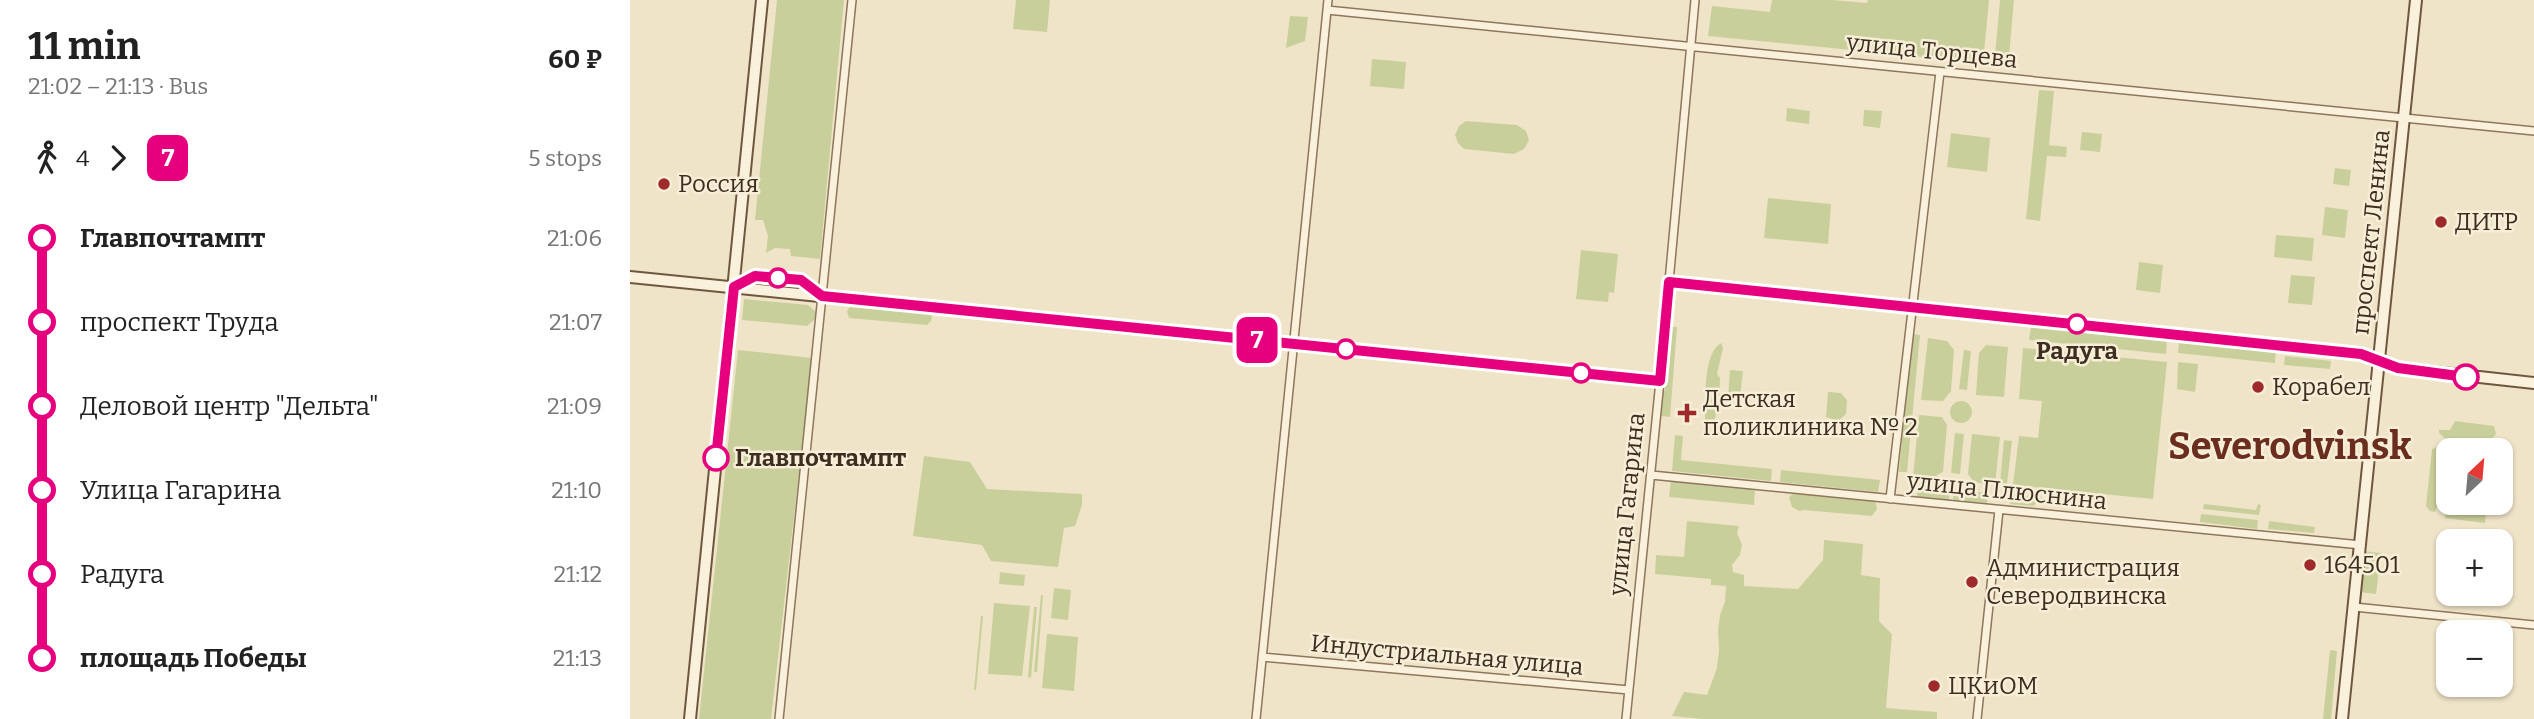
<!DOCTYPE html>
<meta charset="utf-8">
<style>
:root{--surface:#fff;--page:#f6f6f6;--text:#222;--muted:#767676}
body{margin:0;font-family:Bitter,serif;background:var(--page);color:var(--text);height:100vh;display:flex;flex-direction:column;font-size:26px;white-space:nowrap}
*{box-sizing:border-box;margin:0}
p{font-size:23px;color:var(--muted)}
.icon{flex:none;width:38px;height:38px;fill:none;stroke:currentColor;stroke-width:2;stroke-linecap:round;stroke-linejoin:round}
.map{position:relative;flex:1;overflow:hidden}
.details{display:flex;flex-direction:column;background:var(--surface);width:630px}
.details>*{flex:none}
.badge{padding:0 14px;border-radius:10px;font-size:24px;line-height:46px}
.needle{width:46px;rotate:26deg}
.tools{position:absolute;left:1806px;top:438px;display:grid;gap:14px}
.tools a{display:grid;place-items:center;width:77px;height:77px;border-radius:14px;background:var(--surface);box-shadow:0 2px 5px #0004;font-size:35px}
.map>.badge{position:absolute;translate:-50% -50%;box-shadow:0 0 0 4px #fff}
.legs{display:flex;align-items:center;gap:10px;height:77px;padding:0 28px;font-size:23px}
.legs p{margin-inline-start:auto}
.headline{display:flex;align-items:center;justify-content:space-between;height:119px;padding:0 28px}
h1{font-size:38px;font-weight:700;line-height:52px}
ul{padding:0 28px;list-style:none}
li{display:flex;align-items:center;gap:24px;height:84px;font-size:26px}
li i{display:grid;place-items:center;width:10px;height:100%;margin:0 9px;background:currentColor}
li i::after{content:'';width:18px;height:18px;margin:-9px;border:5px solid;border-radius:50%;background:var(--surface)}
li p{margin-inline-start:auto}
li:first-child i{background:linear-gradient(#0000 50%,currentColor 0)}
li:last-child i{background:linear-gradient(currentColor 50%,#0000 0)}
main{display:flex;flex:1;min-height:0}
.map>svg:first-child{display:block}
.green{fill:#c9cf9b}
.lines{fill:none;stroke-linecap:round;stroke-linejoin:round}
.street-casing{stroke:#8d765c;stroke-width:10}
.secondary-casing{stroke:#6f573f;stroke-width:14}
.street{stroke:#faf1dc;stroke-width:7}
.secondary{stroke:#faf1dc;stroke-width:10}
.line-1-casing{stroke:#fff;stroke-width:16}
.line-1{stroke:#e6007e;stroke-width:10}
.poi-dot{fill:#9e2a2b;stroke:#f7eed8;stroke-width:2.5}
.stop-1-dot{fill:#fff;stroke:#e6007e;stroke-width:3.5}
.labels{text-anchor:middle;stroke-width:5;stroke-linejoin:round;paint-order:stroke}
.street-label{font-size:24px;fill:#3d2e20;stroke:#f7eed8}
.poi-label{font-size:24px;fill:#3d2e20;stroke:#f7eed8;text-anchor:start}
.stop-label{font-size:24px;font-weight:bold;fill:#3d2e20;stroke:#f7eed8}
.town-label{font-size:38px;font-weight:bold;fill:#6b2e1e;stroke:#f7eed8}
</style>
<main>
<section class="details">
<div class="headline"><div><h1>11 min</h1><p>21:02 – 21:13 · Bus</p></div><b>60 ₽</b></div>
<div class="legs"><svg class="icon" aria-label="walk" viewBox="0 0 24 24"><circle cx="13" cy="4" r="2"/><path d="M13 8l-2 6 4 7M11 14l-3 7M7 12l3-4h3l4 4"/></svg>4<svg class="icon" aria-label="forward" viewBox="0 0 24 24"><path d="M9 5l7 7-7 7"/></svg><b class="badge" style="background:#e6007e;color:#fff">7</b><p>5 stops</p></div>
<ul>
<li><i style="color:#e6007e"></i><b>Главпочтампт</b><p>21:06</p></li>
<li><i style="color:#e6007e"></i><span>проспект Труда</span><p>21:07</p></li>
<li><i style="color:#e6007e"></i><span>Деловой центр &quot;Дельта&quot;</span><p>21:09</p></li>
<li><i style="color:#e6007e"></i><span>Улица Гагарина</span><p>21:10</p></li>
<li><i style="color:#e6007e"></i><span>Радуга</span><p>21:12</p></li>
<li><i style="color:#e6007e"></i><b>площадь Победы</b><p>21:13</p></li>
</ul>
</section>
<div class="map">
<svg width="1904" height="719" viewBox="0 0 1904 719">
<rect width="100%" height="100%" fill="#f0e4c8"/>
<path class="green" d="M147,0H214L190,259L161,256L160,249L145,248L136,253L138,236L133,220H125Z
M386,0H420L417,32L383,29Z
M1142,0H1202L1237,3L1238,0H1359L1353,63L1078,36L1082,6L1140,12Z
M1370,0H1384L1379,56L1365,55Z
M660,16L678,17L675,41L656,48Z
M742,59L776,62L774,89L740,86Z
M1409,90L1424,91L1419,145L1437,147L1436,157L1417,156L1410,221L1396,219Z
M1157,108L1180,111L1179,124L1156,121Z
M1234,110L1252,111L1250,128L1233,126Z
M836,121L887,125L896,131L899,140L894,149L884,154L834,149L828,143L825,135L829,126Z
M1452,132L1472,134L1470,152L1450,150Z
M1321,133L1360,138L1357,172L1317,167Z
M1705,168L1721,170L1719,186L1703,184Z
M1138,198L1201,204L1198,244L1134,238Z
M1695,207L1718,210L1715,238L1692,235Z
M1646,235L1684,238L1682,261L1644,257Z
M951,250L988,254L984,293L979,292L978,302L946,299Z
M1509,262L1533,265L1530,293L1506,290Z
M1661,275L1685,277L1682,305L1658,303Z
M114,299L178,305L186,312L185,319L177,326L112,320Z
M220,307L299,314L302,316L301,321L297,325L219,318L217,311Z
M1401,326L1537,339L1536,354L1399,340Z
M1040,327H1047L1040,417L1030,416L1031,394L1035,390Z
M1282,334L1290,335L1277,472H1269Z
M1298,338L1317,341L1324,350L1321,391L1313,401L1291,400Z
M1549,339L1646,348L1645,363L1548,353Z
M1091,343L1093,348L1087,374L1090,378L1089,403L1084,422L1075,424C1076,402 1072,354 1091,343Z
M1356,345L1378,347L1374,397L1346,395L1349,353Z
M1393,348L1537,362L1523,499L1383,485L1389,436L1408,438L1412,401L1389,399Z
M108,350L182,358L141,719H69Z
M1334,350L1341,351L1337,390L1329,389Z
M1655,356L1701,361L1700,369L1654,365Z
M1548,362L1568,364L1565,392L1547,389Z
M1100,370L1113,371L1110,398L1098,397Z
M1198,392L1211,393L1217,400L1216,414L1208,421L1196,417Z
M1320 412a11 11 0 1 1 22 0a11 11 0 1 1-22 0Z
M1289,415L1312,417L1317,425L1313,472L1307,475L1306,480L1283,477Z
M1825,421L1864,426L1866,434L1858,443L1859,450H1846L1847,438C1812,436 1820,460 1814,485C1812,494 1808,503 1805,512L1800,511L1796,506L1802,449L1815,444L1816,439L1809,433V430H1820Z
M1325,433L1334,434L1330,474L1321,473Z
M1342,434L1370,437L1365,485L1344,482L1338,474Z
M1045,435L1053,436L1051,460L1142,469L1141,481L1042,471Z
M1374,440L1382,441L1377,484L1370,483Z
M294,456L340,462L357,489L452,494V505L445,526L434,528L428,567L361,561L352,545L283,536Z
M1151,470L1250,480L1248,492L1150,482Z
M1818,479V502H1857L1855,523L1815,518Z
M1041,480L1125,488L1124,505L1039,497Z
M1288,486L1320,490L1319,500L1287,497Z
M1324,490L1358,493L1357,503L1323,500Z
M1164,492L1241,500L1246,503L1247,509L1242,516L1174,510L1169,511L1162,507L1159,498Z
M1381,494L1413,498L1403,506L1380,504Z
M1574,504L1626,510L1628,504L1631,505L1629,515L1573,509Z
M1571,514L1628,520L1627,529L1570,522Z
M1057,521L1109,526L1107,533L1112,545L1110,555L1102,565L1103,572L1114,575V586L1168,589L1193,560L1194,540L1233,544L1231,575L1250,578L1249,621L1262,634L1256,708L1307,712V719H1073L1042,716L1054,692L1077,695L1087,668L1089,650L1088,630L1090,615L1095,602L1096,586L1081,585V579L1025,574L1026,555L1054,557Z
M1639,521L1685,527L1684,533L1638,529Z
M1733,551L1751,553L1746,594L1729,592Z
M370,572L395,575L394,586L369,584Z
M424,588L441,590L438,620L421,618Z
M411,595H413L407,672H404Z
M364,603L400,606L392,676L358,674Z
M404,607H407L401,678L398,677Z
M351,616H353L346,690H344Z
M417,634L448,637L444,691L412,688Z
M1700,650L1707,651L1701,719H1693Z"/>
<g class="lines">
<defs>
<path id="street" d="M697,10L1904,131
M1039,282L1065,0
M1021,475L1731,545
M1260,499L1310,72
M1724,607L1904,625
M632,657L999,690
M149,719L222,0
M626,719L698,0
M996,719L1030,381
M1347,719L1369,510"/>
<path id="secondary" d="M0,277L1030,381L1039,282L1731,354L1768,368L1904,383
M60,719L132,0
M1712,719L1786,0"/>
</defs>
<use href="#street" class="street-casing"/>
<use href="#secondary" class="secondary-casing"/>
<use href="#street" class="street"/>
<use href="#secondary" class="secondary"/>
</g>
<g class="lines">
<defs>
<path id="line-1" d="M86,458L104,287L125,276L171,280L192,296L1030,381L1039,282L1731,354L1768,368L1836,377"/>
</defs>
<use href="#line-1" class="line-1-casing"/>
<use href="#line-1" class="line-1"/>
</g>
<g class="poi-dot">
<circle cx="34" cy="184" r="7"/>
<circle cx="1811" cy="222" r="7"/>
<circle cx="1628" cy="387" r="7"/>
<path d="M1053.5 402.5h7v7h7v7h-7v7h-7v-7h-7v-7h7z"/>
<circle cx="1680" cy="565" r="7"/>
<circle cx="1342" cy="582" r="7"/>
<circle cx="1304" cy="686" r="7"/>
</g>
<g class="stop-1-dot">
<circle cx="148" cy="278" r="9"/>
<circle cx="1447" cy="324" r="9"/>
<circle cx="716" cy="349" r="9"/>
<circle cx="951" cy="373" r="9"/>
<circle cx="1836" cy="377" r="12"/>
<circle cx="86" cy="458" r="12"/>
</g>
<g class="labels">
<g class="street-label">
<text transform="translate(1302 51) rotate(6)" y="8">улица Торцева</text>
<text transform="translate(1741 232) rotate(-84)" y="8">проспект Ленина</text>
<text transform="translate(1377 491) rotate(6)" y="8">улица Плюснина</text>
<text transform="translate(997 504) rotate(-84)" y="8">улица Гагарина</text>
<text transform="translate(817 655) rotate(5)" y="8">Индустриальная улица</text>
</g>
<g class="poi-label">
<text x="48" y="192">Россия</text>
<text x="1825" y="230">ДИТР</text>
<text x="1642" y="395">Корабел</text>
<text x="1073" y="407">Детская<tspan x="1073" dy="28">поликлиника № 2</tspan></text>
<text x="1694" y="573">164501</text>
<text x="1356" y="576">Администрация<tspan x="1356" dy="28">Северодвинска</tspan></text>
<text x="1318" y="694">ЦКиОМ</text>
</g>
<g class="stop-label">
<text x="1447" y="359">Радуга</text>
<text x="105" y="466" text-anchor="start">Главпочтампт</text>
</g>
<g class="town-label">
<text x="1660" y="459">Severodvinsk</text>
</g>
</g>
</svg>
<div class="tools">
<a><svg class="needle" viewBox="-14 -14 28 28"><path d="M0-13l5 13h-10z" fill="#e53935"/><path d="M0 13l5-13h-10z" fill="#767676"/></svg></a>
<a>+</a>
<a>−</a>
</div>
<b class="badge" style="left:627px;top:340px;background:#e6007e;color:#fff">7</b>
</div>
</main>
